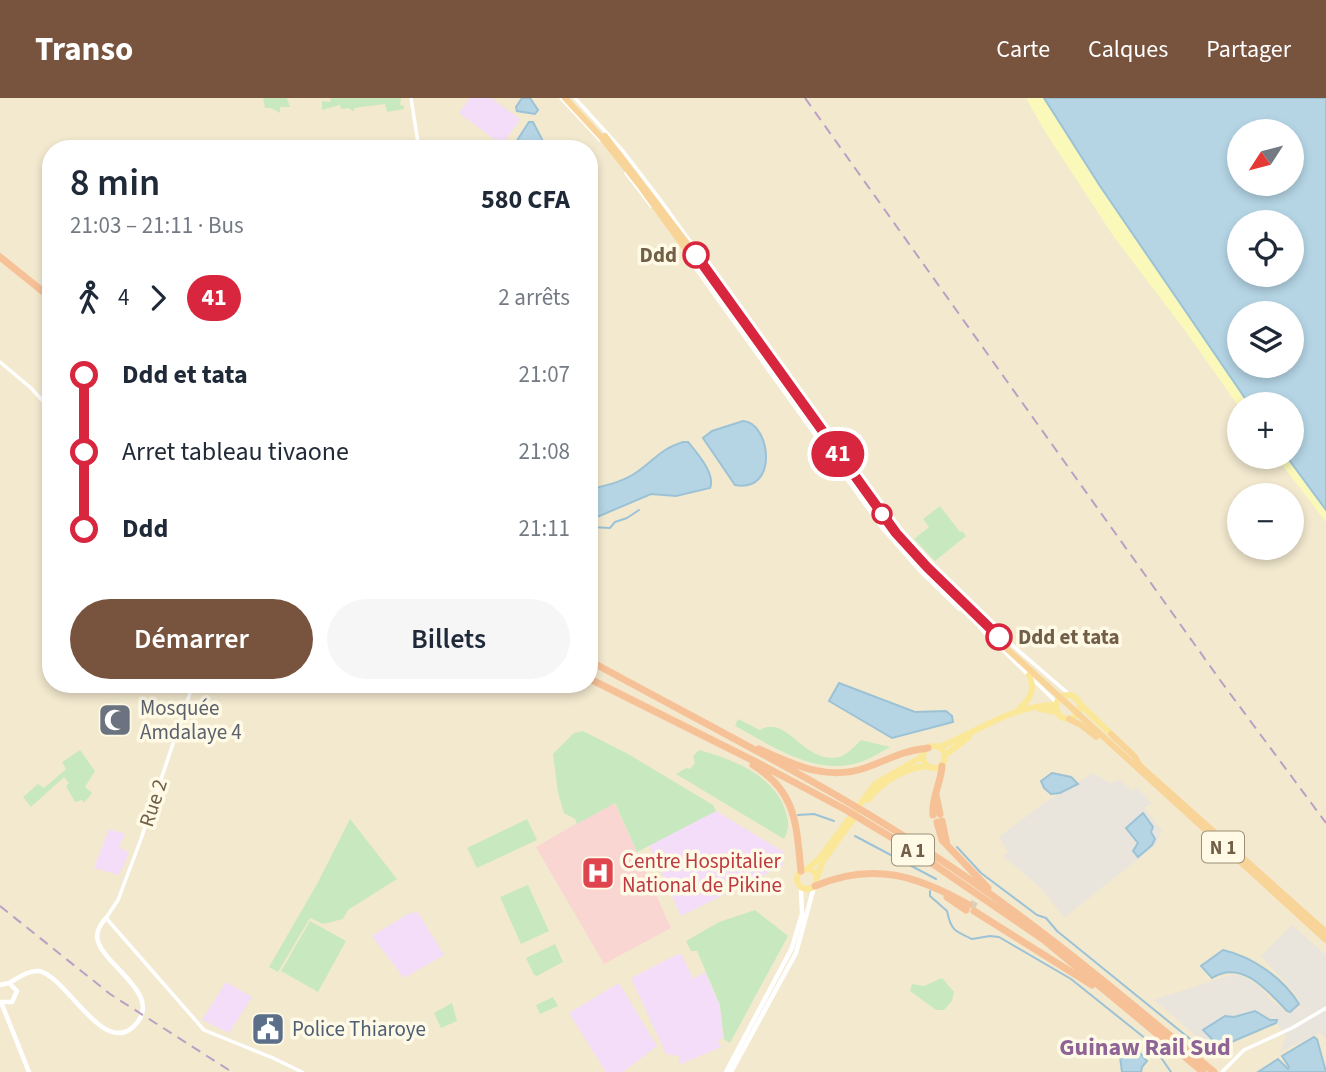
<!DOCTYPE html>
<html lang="fr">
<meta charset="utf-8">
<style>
:root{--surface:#fff;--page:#f6f6f7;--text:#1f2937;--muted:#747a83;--accent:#78533d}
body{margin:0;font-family:"Source Sans 3",sans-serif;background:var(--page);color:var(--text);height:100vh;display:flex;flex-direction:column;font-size:26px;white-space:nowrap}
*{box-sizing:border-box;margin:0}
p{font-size:23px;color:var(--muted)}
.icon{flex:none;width:38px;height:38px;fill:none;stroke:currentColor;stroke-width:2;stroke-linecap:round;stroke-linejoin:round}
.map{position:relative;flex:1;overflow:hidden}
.details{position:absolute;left:42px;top:42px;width:556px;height:553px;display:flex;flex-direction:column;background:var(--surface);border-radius:28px;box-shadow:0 4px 10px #0003}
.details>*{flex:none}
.badge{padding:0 14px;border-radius:23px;font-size:24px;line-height:46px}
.needle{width:46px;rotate:234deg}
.buttons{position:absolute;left:1227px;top:21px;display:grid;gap:14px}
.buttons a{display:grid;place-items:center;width:77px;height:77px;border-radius:50%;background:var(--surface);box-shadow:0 4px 10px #0003;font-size:35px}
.map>.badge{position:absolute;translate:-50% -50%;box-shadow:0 0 0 4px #fff}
.legs{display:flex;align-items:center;gap:10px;height:77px;padding:0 28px;font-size:23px}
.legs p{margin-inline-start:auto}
.head{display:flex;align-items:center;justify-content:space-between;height:119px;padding:0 28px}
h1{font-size:38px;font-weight:600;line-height:52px}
.cta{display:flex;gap:14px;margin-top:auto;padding:14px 28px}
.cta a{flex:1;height:80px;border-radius:42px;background:var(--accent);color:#fff;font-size:28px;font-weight:600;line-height:80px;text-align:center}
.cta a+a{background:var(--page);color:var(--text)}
ul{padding:0 28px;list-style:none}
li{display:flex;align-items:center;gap:24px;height:77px;font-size:26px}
li i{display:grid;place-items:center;width:10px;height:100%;margin:0 9px;background:currentColor}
li i::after{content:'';width:18px;height:18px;margin:-9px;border:5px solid;border-radius:50%;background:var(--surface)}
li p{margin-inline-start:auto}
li:first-child i{background:linear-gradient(#0000 50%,currentColor 0)}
li:last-child i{background:linear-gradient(currentColor 50%,#0000 0)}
header{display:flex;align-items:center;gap:42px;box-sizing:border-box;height:98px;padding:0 35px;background:var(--accent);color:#fff}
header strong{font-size:33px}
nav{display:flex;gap:38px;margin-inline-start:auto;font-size:24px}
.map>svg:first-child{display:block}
.residential{fill:#f3e9cf;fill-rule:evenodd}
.industrial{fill:#eae5dc}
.education{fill:#f3ddf8}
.medical{fill:#fad6d3}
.green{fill:#c8e9bf}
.sand{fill:#fbf9ba}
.water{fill:#b5d5e5;stroke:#9cc2d6;stroke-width:2;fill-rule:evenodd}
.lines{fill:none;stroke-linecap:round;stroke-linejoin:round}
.stream{stroke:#9cc2d6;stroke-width:2}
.motorway-tunnel{stroke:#dad0ba;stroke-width:7;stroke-dasharray:7 3.5;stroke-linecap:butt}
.tertiary{stroke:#fff;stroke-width:3.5}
.secondary{stroke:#fff;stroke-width:4.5}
.primary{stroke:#fae898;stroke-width:6}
.trunk{stroke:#f8d498;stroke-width:6}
.motorway{stroke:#f6c197;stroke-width:7}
.rail{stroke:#baa0c4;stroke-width:2;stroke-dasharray:10 7;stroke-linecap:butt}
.line-1-casing{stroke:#fff;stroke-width:16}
.line-1{stroke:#d7263d;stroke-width:10}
.stop-1-dot{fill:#fff;stroke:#d7263d;stroke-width:3.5}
.labels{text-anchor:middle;stroke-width:7;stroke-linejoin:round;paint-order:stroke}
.shield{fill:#fffae6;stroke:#9c8e77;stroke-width:2}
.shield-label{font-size:19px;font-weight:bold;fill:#725f48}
.stop-label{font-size:21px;font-weight:bold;fill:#725f48;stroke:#fffae6;text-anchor:end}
.worship-label{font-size:21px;fill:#5b616d;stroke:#fffae6;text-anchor:start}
.street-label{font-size:21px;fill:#725f48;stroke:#fffae6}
.health-label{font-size:21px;fill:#be3a42;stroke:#fffae6;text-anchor:start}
.service-label{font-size:21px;fill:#4e5e75;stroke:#fffae6;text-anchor:start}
.quarter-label{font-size:24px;font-weight:bold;fill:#8e6395;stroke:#fffae6}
</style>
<header>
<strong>Transo</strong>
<nav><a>Carte</a><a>Calques</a><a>Partager</a></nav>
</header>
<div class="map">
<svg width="1326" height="974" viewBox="0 0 1326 974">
<rect width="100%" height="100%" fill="#fcf6e0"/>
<path class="residential" d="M0,0H1044L1249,306H1239V359H1287L1326,412V974H0ZM51,51H590V586H51ZM1239,397H1292V450H1239Z"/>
<path class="industrial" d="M1093,675L1110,685L1120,682L1133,693L1136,689L1152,705L1144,710L1162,732L1156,747L1064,820L1043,792L1003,758L1008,754L999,739L1047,703Z
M1292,827L1326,857V941L1320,935L1280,954L1286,938L1276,925L1277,923L1270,922L1255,913L1234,919L1204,934L1213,941L1208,948L1154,902L1233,876L1245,879L1261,890L1271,902L1289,916L1300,909L1296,897L1261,858Z"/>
<path class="education" d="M470,0H491L520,21L502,47L459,15Z
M716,713L784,754V767L681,818L649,747Z
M109,731L125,736L119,749L129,755L119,777L94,770Z
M417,813L444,857L404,880L372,838L411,814L412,816Z
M678,856L682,857L693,881L705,874L720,908L723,940L718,942L721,949L679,967V958L666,956L631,880Z
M226,884L252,899L229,935L202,922Z
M619,885L657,948L623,974H606L569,915Z"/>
<path class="medical" d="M612,705L615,706L671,830L604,866L536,749Z"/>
<path class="green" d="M263,0H287L290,9H280V15L271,10H265Z
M331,0H401L400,7L404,8V11L387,14L385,6L354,10V14L349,10L341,11L340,7L322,12V3L330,4Z
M940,408L960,434L962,433L966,438L935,463L914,441L929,429L923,421Z
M738,621L760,632C787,616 804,667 839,659C847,657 855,648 861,642L890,649C881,654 871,660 861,664C815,679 773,648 735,628Z
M583,633L628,656L713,707L716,713L637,754L615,705L577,726L575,721L564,715L558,695L553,656L574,635Z
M80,652L95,673L85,689L92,695L84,705L82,702L75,704L66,688L69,685L64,679L31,709L23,699L38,686L44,690L66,671L62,664Z
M699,652C733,661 776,678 786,715C789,725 789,732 784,741L676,676L686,670L690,671L695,665L693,658Z
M350,721L397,781L348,812L343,821L323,826L310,820L278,874L269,869L317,786Z
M527,721L537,742L477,770L467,750Z
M528,787L549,833L521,846L500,799Z
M755,812L788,838L730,945L724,941L720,907L697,853H691L686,843L719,824Z
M310,823L346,843L318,894L281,873Z
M555,846L563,864L537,878L534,877L526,860Z
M942,880L954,894L952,903L944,912H936L910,893L912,886L924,888Z
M553,899L558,908L540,916L536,907Z
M452,905L457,923L441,930L434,915Z"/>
<path class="sand" d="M1026,0H1044L1100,88L1249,306H1239V309L1184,231L1114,139L1046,35Z
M1276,359H1287L1326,412V424Z"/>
<path class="water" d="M522,0H530L538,12L535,16L517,13L516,9Z
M1044,0H1326V412L1287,359H1292V306H1249L1100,88ZM1239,33H1292V86H1239ZM1239,124H1292V177H1239ZM1239,215H1292V268H1239Z
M529,24H533L547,51H524L516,44Z
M743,323C770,324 780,395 735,387L703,340L712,333Z
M683,344H688C697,355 716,376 710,390L676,398L651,396L590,422V391C606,388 623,384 637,374C657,360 659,352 683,344Z
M839,585L915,614L946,613L952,618L953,624L892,640L829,603Z
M1052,675L1071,679L1078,686L1060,695L1051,696L1044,690L1041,683Z
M1143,715L1153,729L1151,734L1155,741L1152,747L1138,759L1133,753L1138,745L1126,730Z
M1223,852C1253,859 1283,880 1299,906L1290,914L1287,913C1268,893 1242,861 1212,880L1201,868Z
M1255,913L1270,922H1277L1276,925L1215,951L1209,959L1203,955L1212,941L1203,932L1225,918L1234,919Z
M1314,939L1317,941L1326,974H1258L1278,961L1288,971L1289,969L1282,958Z
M1135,949L1147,963L1142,969L1141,974H1122L1119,951Z"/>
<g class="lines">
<path class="stream" d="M590,429L610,430L615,424L627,420L639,412
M798,717L814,716L834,723
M855,738L936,781
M957,749L981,775L1037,817L1046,820L1057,833L1205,953
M930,793V798L947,813C951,832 954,833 972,841L990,838L999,839L1071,881L1151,945L1171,974"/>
<path class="motorway-tunnel" d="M970,805L977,809"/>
<path class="tertiary" d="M411,0L419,51
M561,0L600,42
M575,0L623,53L662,104L879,408
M626,75L651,108
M696,171L882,430L921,474L959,511
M0,264L31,290L51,312
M913,449L1011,546L1070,597
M980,530L1057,605
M193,586L141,741L118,802L106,820L204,932L273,960L302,974
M1222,974L1244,952L1292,930L1326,910"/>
<path class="secondary" d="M9,885C18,880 29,872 39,873C66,878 102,957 133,929C168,897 100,867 97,839C97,831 101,826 106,820
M0,887L9,885L17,893L12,904H2
M1,904L29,974
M726,974L792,850L802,816L801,790
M731,974L796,855L814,789"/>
<path class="primary" d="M1056 609a12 12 0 1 1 24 0a12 12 0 1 1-24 0Z
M1080,606L1111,636
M1019,611C1030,601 1036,592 1029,577
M1040,611L1057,614
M923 659a11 11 0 1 1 22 0a11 11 0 1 1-22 0Z
M939,649C981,633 1008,608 1056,607
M945,657L969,639
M868,702C882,684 904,670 927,668
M797 781a10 10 0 1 1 20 0a10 10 0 1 1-20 0Z
M807,771L819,761L875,686L923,658
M817,779L823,763L857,716"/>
<path class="trunk" d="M565,0L601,39L640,88L886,429L920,468L972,519L1326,842
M605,38L690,149
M876,408L917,459
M1069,621L1081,627L1096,639
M1111,636L1135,659L1139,666
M1137,665L1326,834"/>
<path class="motorway" d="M0,159L51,200
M590,563C701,624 818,682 924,751C1027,817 1120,896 1214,974
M590,581L760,666L846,712L917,755L1044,842L1203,974
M759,651C794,667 826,683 865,670C888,662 901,653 928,650
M753,667C797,694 796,726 801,773
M936,697L940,716
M933,717C931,701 941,685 942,668
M942,723L947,747
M937,724L942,742L988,790
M815,788C873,763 918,778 969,807
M947,799L966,812
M974,813L1092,887"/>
<path class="rail" d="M805,0L1220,582L1326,725
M0,808L110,896L232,974"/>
</g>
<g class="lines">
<defs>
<path id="line-1" d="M696,157L896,435L927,469L999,539"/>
</defs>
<use href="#line-1" class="line-1-casing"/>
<use href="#line-1" class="line-1"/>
</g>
<defs>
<symbol id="mosque-square" viewBox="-11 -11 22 22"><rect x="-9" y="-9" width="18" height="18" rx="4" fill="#6b7280" stroke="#fffae6"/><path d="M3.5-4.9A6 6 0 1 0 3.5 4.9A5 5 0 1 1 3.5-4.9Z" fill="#fff"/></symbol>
<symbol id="hospital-square" viewBox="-11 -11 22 22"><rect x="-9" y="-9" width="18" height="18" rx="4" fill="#e0444e" stroke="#fffae6"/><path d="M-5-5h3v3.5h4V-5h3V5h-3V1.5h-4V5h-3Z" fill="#fff"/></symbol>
<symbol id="civic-square" viewBox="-11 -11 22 22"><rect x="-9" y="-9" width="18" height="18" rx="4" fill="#5c6f8a" stroke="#fffae6"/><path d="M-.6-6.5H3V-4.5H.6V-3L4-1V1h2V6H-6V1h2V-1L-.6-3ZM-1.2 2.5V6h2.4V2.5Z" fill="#fff"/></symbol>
</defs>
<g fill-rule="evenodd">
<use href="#mosque-square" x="96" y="603" width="38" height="38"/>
<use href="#hospital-square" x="579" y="756" width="38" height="38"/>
<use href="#civic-square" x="249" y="912" width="38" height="38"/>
</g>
<g class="stop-1-dot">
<circle cx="696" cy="157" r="12"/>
<circle cx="882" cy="416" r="9"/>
<circle cx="999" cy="539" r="12"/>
</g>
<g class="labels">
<g class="shield">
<rect x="1202" y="733.5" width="42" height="31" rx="5"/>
<rect x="892" y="736.5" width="42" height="31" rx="5"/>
</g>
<g class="shield-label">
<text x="1223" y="756">N 1</text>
<text x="913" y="759">A 1</text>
</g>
<g class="stop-label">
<text x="677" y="164">Ddd</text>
<text x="1018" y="546" text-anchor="start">Ddd et tata</text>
</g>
<g class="worship-label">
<text x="140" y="617">Mosquée<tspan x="140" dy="24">Amdalaye 4</tspan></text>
</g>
<g class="street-label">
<text transform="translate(153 705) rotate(-72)" y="7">Rue 2</text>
</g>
<g class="health-label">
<text x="622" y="770">Centre Hospitalier<tspan x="622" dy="24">National de Pikine</tspan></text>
</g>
<g class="service-label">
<text x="292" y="938">Police Thiaroye</text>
</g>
<g class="quarter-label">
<text x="1145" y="957">Guinaw Rail Sud</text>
</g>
</g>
</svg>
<div class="buttons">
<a><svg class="needle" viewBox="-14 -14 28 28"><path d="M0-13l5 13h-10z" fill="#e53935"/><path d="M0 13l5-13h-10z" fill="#747a83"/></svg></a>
<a><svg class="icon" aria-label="locate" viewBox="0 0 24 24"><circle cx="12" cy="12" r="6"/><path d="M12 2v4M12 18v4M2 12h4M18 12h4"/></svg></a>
<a><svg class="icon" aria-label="layers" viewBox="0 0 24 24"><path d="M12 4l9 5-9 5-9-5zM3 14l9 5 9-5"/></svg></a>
<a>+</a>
<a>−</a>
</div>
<b class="badge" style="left:838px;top:356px;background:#d7263d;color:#fff">41</b>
<section class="details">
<div class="head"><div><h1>8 min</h1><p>21:03 – 21:11 · Bus</p></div><b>580 CFA</b></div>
<div class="legs"><svg class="icon" aria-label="walk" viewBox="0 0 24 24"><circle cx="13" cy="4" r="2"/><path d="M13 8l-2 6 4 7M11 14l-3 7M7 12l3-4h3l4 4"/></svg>4<svg class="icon" aria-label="forward" viewBox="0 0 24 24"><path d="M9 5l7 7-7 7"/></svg><b class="badge" style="background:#d7263d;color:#fff">41</b><p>2 arrêts</p></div>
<ul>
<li><i style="color:#d7263d"></i><b>Ddd et tata</b><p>21:07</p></li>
<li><i style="color:#d7263d"></i><span>Arret tableau tivaone</span><p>21:08</p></li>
<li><i style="color:#d7263d"></i><b>Ddd</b><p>21:11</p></li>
</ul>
<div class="cta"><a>Démarrer</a><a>Billets</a></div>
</section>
</div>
